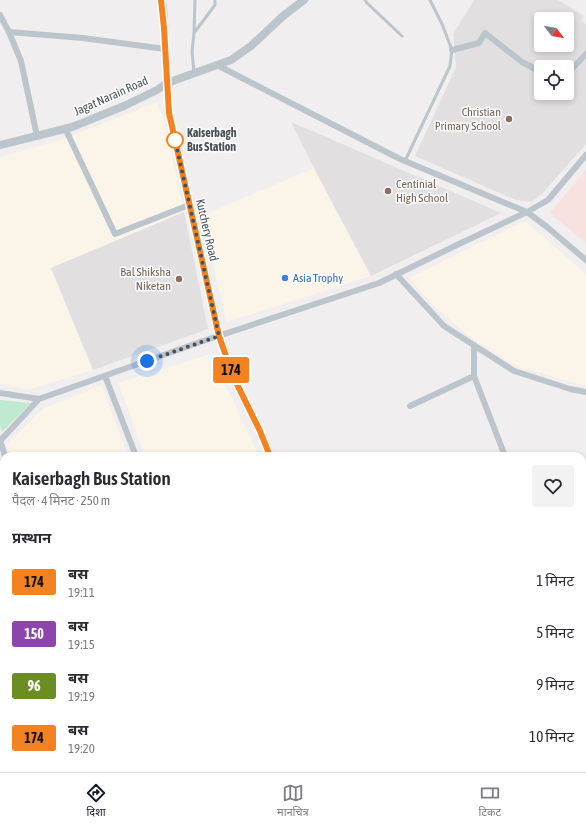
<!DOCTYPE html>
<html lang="hi">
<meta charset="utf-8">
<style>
:root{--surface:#fff;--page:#f2f2f3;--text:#2b2b33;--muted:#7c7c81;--line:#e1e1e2;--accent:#111827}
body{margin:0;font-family:"Asap Condensed","Noto Sans Devanagari",sans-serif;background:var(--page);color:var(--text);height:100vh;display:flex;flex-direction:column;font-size:15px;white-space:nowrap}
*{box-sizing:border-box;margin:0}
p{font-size:13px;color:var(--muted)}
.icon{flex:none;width:22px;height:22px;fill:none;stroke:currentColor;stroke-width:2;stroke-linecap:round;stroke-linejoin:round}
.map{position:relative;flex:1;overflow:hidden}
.sheet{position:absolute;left:0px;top:452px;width:586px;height:320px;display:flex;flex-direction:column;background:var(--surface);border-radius:12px 12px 0 0;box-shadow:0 2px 6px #0003}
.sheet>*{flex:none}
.badge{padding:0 8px;border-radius:3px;font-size:14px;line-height:26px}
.needle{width:26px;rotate:121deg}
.fabs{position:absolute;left:534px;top:12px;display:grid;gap:8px}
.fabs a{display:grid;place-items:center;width:40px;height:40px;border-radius:4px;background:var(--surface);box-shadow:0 2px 6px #0003;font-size:20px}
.you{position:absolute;width:20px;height:20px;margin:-10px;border:3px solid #fff;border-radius:50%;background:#1a73e8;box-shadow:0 0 0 6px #1a73e833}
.map>.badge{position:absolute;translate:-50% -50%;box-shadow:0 0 0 2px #fff}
h2{padding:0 12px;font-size:15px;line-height:36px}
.round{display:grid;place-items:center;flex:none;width:42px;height:42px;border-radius:4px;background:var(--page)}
.summary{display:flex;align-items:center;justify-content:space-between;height:68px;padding:0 12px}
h1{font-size:19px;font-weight:600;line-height:30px}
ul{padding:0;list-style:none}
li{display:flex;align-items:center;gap:12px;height:52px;padding:0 12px}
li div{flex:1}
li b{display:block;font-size:15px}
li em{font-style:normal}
li .badge{min-width:44px;font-weight:700;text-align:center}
.tabs{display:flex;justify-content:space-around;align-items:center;height:56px;border-top:1px solid var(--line);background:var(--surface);font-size:11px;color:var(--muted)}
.tabs a{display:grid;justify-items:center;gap:2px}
.tabs .selected{color:var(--accent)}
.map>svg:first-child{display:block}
.commercial{fill:#faf5e8}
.education{fill:#e1dfdf;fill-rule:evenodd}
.medical{fill:#f8e2df}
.green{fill:#bfead0}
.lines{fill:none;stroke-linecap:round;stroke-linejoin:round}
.service{stroke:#bdc5cc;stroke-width:3}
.minor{stroke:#bdc5cc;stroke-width:6}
.tertiary{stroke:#bdc5cc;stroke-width:8}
.line-casing{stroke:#fff;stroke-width:9}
.line{stroke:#f58220;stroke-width:6}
.walk{stroke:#475159;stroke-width:4;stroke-dasharray:0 7.2}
.education-dot{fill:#8d6e63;stroke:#fff;stroke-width:1.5}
.stop-dot{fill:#fff;stroke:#f58220;stroke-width:2}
.shop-dot{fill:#3f7fe0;stroke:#fff;stroke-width:1.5}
.labels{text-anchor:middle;stroke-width:3;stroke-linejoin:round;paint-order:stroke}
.street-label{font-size:12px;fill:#475159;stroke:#fff}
.education-label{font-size:12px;fill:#785e54;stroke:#fff;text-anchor:end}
.stop-label{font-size:12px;font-weight:bold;fill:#475159;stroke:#fff;text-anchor:start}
.shop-label{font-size:12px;fill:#366cbe;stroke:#fff;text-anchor:start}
</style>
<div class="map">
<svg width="586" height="772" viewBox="0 0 586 772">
<rect width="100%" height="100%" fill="#f0eeee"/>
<path class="commercial" d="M157,102L164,119L184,212L51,268L93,370L27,390L0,383V157L63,139Z
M314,168L371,276L227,322L201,216Z
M525,221L586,274V386L517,367L469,336L434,306L409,278Z
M211,354L259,456H145L118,383Z
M102,385L128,456H11L7,444L44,408Z
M586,669V768L574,772H413L411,768H582V670Z"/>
<path class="education" d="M474,0H558L584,16L581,21L586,24V144L541,195L531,202L516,200L415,156L456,67L453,34ZM541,19H567V45H541ZM541,67H567V93H541Z
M291,122L363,153L501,213L371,276L314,168Z
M184,212L208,329L93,370L51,268Z
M4,593V706L0,707V594Z"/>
<path class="medical" d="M586,170V243L550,213Z"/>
<path class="green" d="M0,400L31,403L2,432L0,427Z
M0,465L4,477V593L0,594Z
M4,706V768H99L101,772H0V707Z
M316,768H385L386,772H307Z"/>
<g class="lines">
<path class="service" d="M365,0L367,3L402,36
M194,33L215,5V0
M194,72L192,52L194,33L195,0
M405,161L450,66L452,50L442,24L430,0"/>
<path class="minor" d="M0,15L9,32L21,61L37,136
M9,32L83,38L165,49
M452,50L479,43L485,33L522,62L541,72
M217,65L244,79L400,159L527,212L547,227L586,260
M567,74L586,54
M65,128L115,234L189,205
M396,274L444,326L514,371L570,389L586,392
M474,345V376L505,456
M105,376L136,456
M0,393L39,399
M410,406L474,376
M0,440L5,456
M0,441L39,399L203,341L379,283L461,243L527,212L548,200L586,155
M582,583L586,595
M582,617L586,616
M582,661L586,660
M0,710L4,709
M59,768L60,772
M106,768L107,772
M251,768L253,772
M269,772L279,768"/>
<path class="tertiary" d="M161,0L163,6L165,39L169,113L219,336L233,376L260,431L271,456
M0,145L72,127L124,106L157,90L167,83L231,60L251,46L283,16L304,0
M397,768L399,772"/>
</g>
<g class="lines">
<defs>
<path id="line" d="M161,0L164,28L169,113L219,336L233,376L260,431L270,456"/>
</defs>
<use href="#line" class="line-casing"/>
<use href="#line" class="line"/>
<path class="walk" d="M147,361L219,336L175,140"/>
</g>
<g class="education-dot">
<circle cx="509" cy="119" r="4"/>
<circle cx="388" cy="191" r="4"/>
<circle cx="179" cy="279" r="4"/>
</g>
<circle class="stop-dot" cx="175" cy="140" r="8"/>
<circle class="shop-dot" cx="285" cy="278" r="4"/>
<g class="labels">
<g class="street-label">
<text transform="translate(111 96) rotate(-24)" y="4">Jagat Narain Road</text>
<text transform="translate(207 230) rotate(77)" y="4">Kutchery Road</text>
</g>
<g class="education-label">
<text x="501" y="116">Christian<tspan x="501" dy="14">Primary School</tspan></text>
<text x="396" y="188" text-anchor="start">Centinial<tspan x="396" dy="14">High School</tspan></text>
<text x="171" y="276">Bal Shiksha<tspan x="171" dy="14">Niketan</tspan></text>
</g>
<g class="stop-label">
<text x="187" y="137">Kaiserbagh<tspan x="187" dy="14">Bus Station</tspan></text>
</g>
<g class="shop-label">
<text x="293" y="282">Asia Trophy</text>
</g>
</g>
</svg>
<div class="fabs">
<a><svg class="needle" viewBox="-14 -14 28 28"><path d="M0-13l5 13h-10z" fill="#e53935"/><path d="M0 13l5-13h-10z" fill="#7c7c81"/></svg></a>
<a><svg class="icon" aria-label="locate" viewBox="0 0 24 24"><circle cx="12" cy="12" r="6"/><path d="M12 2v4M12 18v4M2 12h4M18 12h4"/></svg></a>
</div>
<div class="you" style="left:147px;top:361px"></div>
<b class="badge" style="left:231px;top:370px;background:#f58220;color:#111">174</b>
<section class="sheet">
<div class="summary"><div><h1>Kaiserbagh Bus Station</h1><p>पैदल · 4 मिनट · 250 m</p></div><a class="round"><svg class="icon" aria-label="heart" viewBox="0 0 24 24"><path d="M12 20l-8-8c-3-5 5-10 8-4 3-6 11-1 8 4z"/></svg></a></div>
<h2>प्रस्थान</h2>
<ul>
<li><span class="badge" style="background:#f58220;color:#111">174</span><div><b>बस</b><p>19:11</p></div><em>1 मिनट</em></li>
<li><span class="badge" style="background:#8e44ad;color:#fff">150</span><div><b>बस</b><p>19:15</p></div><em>5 मिनट</em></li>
<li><span class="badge" style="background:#6b8e23;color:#fff">96</span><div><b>बस</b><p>19:19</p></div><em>9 मिनट</em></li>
<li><span class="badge" style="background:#f58220;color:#111">174</span><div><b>बस</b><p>19:20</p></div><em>10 मिनट</em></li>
</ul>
</section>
</div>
<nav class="tabs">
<a class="selected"><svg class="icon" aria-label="directions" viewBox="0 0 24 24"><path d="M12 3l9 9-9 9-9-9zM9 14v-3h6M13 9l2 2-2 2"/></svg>दिशा</a>
<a><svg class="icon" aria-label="map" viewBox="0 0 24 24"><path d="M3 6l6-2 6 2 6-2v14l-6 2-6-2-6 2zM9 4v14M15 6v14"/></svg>मानचित्र</a>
<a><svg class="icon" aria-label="tickets" viewBox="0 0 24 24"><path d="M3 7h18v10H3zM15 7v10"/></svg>टिकट</a>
</nav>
